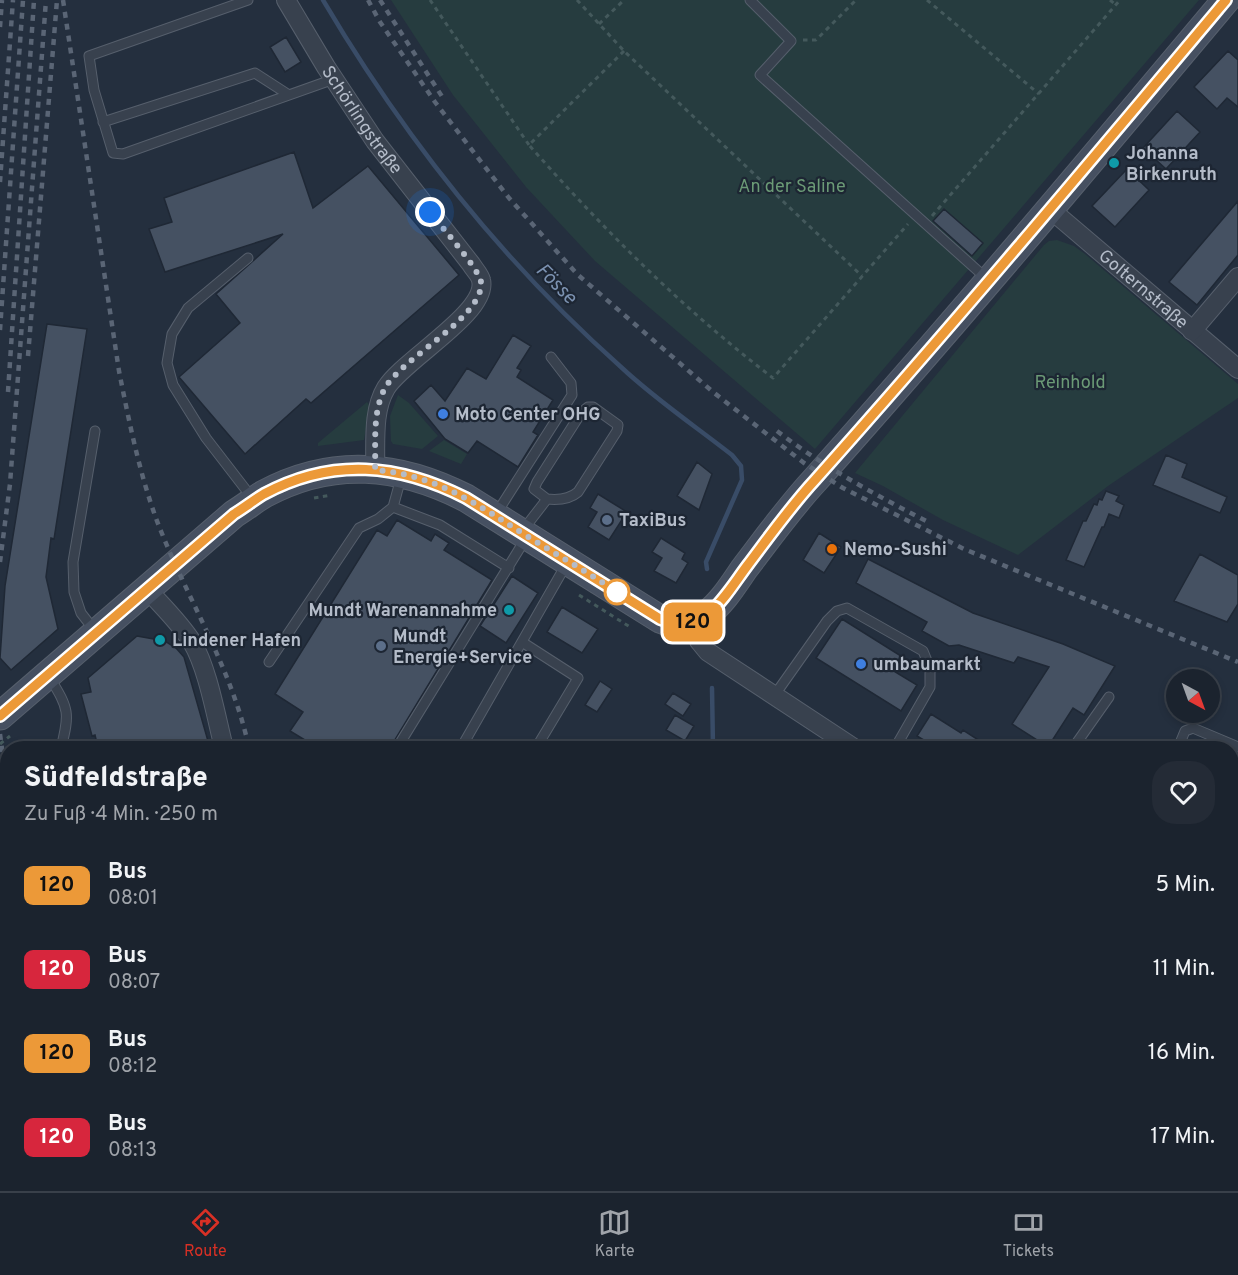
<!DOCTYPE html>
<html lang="de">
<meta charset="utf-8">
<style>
:root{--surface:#1b232e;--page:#242b36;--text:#f1f3f6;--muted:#a0a4aa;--line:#39404a;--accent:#d93025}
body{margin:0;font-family:Overpass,sans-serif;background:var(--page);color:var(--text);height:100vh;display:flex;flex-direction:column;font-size:22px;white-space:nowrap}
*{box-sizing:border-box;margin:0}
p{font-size:20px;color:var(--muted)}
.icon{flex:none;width:33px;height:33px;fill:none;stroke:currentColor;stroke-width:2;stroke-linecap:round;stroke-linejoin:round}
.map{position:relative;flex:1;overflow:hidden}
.drawer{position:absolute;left:0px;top:741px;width:1239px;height:450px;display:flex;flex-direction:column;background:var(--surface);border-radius:24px 24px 0 0;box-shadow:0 3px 9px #0003,0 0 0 2px var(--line)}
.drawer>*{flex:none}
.badge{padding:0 12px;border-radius:9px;font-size:21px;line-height:39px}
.needle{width:39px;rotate:139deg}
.controls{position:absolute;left:1166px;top:669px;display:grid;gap:12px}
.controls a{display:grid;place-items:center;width:54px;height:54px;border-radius:50%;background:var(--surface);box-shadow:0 3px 9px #0003,0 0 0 2px var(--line);font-size:30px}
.you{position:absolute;width:30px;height:30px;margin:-15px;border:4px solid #fff;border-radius:50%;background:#1a73e8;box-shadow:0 0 0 9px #1a73e833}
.map>.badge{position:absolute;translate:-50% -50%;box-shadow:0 0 0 3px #fff}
.round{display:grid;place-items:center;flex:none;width:63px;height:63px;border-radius:24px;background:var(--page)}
.headline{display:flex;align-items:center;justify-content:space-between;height:102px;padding:0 24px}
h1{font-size:28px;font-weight:800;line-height:45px}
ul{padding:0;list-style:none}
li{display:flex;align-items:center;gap:18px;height:84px;padding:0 24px}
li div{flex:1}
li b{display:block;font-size:22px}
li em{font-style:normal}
li .badge{min-width:66px;font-weight:700;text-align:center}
.menu{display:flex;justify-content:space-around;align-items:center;height:84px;border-top:2px solid var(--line);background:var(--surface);font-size:16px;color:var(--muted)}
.menu a{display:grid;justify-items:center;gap:3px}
.menu .selected{color:var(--accent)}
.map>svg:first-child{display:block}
.green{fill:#263c3f}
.water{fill:#394c67}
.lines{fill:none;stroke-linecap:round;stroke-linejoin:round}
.stream{stroke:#394c67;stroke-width:4.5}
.building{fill:#455162;stroke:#1f2835;stroke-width:1.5}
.lane-casing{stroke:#565f6c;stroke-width:11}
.street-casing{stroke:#565f6c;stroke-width:20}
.secondary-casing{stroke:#565f6c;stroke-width:29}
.path{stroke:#44595c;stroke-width:3;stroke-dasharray:4.5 4.5;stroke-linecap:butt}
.lane{stroke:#38414e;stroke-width:9}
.street{stroke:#38414e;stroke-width:18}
.secondary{stroke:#465061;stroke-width:27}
.rail{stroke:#5a6575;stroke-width:4.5;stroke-dasharray:6 6;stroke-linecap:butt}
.line-casing{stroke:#fff;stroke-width:14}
.line{stroke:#ec9938;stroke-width:9}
.walk{stroke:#b4bcc9;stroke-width:6;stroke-dasharray:0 10.8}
.culture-dot{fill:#0f9aa8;stroke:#1d2633;stroke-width:2}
.shop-dot{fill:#3f7fe0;stroke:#1d2633;stroke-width:2}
.service-dot{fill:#5c6f8a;stroke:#1d2633;stroke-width:2}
.food-dot{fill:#e8710a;stroke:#1d2633;stroke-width:2}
.stop-dot{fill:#fff;stroke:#ec9938;stroke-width:3}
.labels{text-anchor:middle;stroke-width:4.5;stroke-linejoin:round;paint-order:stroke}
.street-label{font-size:18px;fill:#b4bcc9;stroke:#1d2633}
.poi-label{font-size:18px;font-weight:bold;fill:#b4bcc9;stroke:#1d2633;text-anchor:start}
.park-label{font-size:18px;fill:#6b9a76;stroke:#1d2633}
.water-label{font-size:20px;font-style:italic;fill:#7c92b1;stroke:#1d2633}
</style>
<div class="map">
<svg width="1238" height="1191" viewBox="0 0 1238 1191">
<rect width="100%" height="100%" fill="#242f3e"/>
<path class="green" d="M391,0H1199L815,449L595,261L526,187L453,95Z
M1057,240L1074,246L1085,254L1238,384V398L1108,486L1018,555L943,520L883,486L855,473L1044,245L1049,241Z
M398,395L409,403L438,436L422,449L393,444L391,441L390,416Z
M367,402L370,406L364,440L318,446V443Z
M444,440L467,454L461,464L429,451Z"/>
<path class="water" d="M69,1184H157L159,1191H70Z"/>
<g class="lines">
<path class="stream" d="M323,0C404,137 502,261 621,367C655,399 695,426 732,455L741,466L742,480L706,562L707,569
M712,688L713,748
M626,1191L628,1184"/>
</g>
<path class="building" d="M286,37L301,62L285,72L270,47Z
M1228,51L1238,60V107L1227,98L1217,109L1194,87Z
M1177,111L1200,132L1166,169L1143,148Z
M294,152L313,208L368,166L459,275L311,403L306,399L245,454L179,377L240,323L216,294L283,234L165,272L149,229L172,222L164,198Z
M1127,169L1149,190L1115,227L1092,206Z
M1238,201V255L1197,305L1169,282Z
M944,209L983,243L972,256L933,221Z
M47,324L87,329L54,539L51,538L46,577L58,629L11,670L0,658L5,586Z
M513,335L531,346L517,368L521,370L517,377L553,400L533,432L538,435L518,467L477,441L468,453L445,439L414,401L431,385L445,401L467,368L486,379Z
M1166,455L1187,464L1182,477L1227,497L1220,513L1153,485Z
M697,462L712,474L699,510L677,496Z
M1106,491L1119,496L1116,501L1124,505L1119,518L1109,514L1104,527H1102L1084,567L1066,560L1083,521H1086L1094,504L1097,505L1099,499L1102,500Z
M598,494L627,512L609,540L588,527L597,512L590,508Z
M397,520L431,541L435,534L449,543L444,550L492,580L390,748H318L290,731L303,712L275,694L377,530L387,536Z
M819,533L841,547L824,573L803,560Z
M661,538L685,553L682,559L688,563L676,583L654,571L662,558L652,552Z
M1200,554L1238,575V604L1227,622L1174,601Z
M868,559L973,613L1063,644L1115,666L1084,715L1073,708L1048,747L1012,724L1049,667L1018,657L1014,663L959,645L949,646L922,631L927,622L856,583Z
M512,576L538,593L506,643L480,626Z
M562,607L598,629L582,653L547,632Z
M842,619L901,656L892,670L917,685L901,711L816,658Z
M137,636L165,641L176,648L184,657L210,748H98L95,735L92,736L81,694L91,692L88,678Z
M600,681L612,689L597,712L585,705Z
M673,693L691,704L683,716L665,704Z
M931,714L961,733L963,730L991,748H937L917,736Z
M675,715L694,726L685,741L666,730Z"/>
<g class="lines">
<defs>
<path id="lane" d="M248,0L89,56L94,90L113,153L123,154L334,79
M750,0L791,41L760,75L987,279
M103,122L255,73L289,95
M248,258L188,308L172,334L167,363L173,385L206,438L253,499
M393,507L440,525L509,568
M496,514L572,395L571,383L551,357
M523,530L547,499C557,500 570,499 578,492L617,431L618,425L593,407H588L581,413L537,482L534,489L547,499
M95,631L81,613L74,592L73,562L95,431
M522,642L578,678L536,748
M269,662L359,528L378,519L393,507L401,478
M50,678C69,709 70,713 61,748
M774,696L827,621L837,611L847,608L923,651L930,668V687L895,748
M397,748L526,538
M461,748L567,563
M1073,748L1109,697
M1178,748L1185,731L1193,728L1238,747
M1232,819L1238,803
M1232,883L1238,885
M1232,1015L1238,1018
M560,1184V1191
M980,1184L985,1190
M1116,1184L1133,1191
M568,1191L572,1184"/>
<g id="street">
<path id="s1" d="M286,0L326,67L375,141L471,264C474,269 480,275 481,280C489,312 403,360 386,388C372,411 376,444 375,469"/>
<path id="s2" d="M1050,209L1238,369"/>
<path d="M1192,331L1238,277"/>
<path d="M147,589C162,606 180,623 192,642C208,669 216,717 224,748"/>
<path d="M694,622L699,641L708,652L854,748"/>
<path d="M1232,951L1238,953"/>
<path d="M299,1184L300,1191"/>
<path d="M841,1191L849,1184"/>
</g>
<path id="secondary" d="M0,716L234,514C244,508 254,500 264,494C333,457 399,464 466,498L660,619C677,626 691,626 706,615C722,603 733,585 744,569C767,539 789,508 815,480C955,323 1090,162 1226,0"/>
</defs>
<use href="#lane" class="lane-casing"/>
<use href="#street" class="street-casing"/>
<use href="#secondary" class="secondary-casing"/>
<path class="path" d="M430,0L529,145
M577,0L624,51L862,276
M927,0L1039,94
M1110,0L1116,5
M599,24L624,0
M803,40H816L856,0
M624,51L529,145C604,230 683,309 773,378L908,224
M932,216L1120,0
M314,498L331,495
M579,595L630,627
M0,744L10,736"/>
<use href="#lane" class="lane"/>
<use href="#street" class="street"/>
<use href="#secondary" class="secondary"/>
<path class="rail" d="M63,0L119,371C129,421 139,472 157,521C186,597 232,668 249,748
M368,0L380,22L435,102L509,198L577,274L713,392L804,463L843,488L964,549L1238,662
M380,0L443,98
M0,27L2,0
M0,182L13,0
M0,330L23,0
M28,356L57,0
M8,392L34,0
M777,431C824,467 874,494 926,521
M0,562L10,484L46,0
M0,734L8,794
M0,868V921
M31,1184L32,1191
M44,1184L45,1191
M55,1184L56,1191
M167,1184L169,1191
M177,1184L179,1191
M322,1184L323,1191"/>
</g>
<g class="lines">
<defs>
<path id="line" d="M0,716L234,514C244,508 254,500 264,494C333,457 399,464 466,498L660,619C677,626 691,626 707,615C723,602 735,582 747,566C769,537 790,507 815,480C955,323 1090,162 1226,0"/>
</defs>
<use href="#line" class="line-casing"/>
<use href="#line" class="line"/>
<path class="walk" d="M430,212C440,225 479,269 481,282C484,317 403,357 385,388C372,412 376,444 375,470C438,475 479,506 530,538C559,556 589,573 617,592"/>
</g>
<g class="culture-dot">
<circle cx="1114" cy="163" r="6"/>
<circle cx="509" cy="610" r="6"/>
<circle cx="160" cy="640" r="6"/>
</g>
<g class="shop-dot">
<circle cx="443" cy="414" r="6"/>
<circle cx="861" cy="664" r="6"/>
</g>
<g class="service-dot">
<circle cx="607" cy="520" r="6"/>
<circle cx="381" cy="646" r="6"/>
</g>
<circle class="food-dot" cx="832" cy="549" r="6"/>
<circle class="stop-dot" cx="617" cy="592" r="12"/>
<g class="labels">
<g class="street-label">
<text dy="6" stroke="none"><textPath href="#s1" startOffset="142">Schörlingstraße</textPath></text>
<text dy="6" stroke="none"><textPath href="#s2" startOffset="123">Golternstraße</textPath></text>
</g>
<g class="poi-label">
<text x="1126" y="159">Johanna<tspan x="1126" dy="21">Birkenruth</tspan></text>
<text x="455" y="420">Moto Center OHG</text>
<text x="619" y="526">TaxiBus</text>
<text x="844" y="555">Nemo-Sushi</text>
<text x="497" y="616" text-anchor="end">Mundt Warenannahme</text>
<text x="393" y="642">Mundt<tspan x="393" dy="21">Energie+Service</tspan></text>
<text x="172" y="646">Lindener Hafen</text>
<text x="873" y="670">umbaumarkt</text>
</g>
<g class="park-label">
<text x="792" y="192">An der Saline</text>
<text x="1070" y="388">Reinhold</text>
</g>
<g class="water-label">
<text transform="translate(557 283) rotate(45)" y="7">Fösse</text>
</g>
</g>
</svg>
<div class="controls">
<a><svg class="needle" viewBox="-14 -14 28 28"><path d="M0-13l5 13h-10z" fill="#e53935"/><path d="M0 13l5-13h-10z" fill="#a0a4aa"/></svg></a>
</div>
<div class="you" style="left:430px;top:212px"></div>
<b class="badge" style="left:693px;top:622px;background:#ec9938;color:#111">120</b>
<section class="drawer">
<div class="headline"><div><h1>Südfeldstraße</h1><p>Zu Fuß · 4 Min. · 250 m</p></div><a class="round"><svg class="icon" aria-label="heart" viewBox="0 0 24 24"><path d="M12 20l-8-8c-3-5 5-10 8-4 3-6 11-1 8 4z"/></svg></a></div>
<ul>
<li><span class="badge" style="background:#ec9938;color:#111">120</span><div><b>Bus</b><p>08:01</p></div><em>5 Min.</em></li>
<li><span class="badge" style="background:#d7263d;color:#fff">120</span><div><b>Bus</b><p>08:07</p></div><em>11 Min.</em></li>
<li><span class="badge" style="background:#ec9938;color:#111">120</span><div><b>Bus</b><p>08:12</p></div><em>16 Min.</em></li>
<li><span class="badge" style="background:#d7263d;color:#fff">120</span><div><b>Bus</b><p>08:13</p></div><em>17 Min.</em></li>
</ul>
</section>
</div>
<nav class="menu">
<a class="selected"><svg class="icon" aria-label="directions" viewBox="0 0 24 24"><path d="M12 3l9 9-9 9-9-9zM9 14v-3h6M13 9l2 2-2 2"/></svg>Route</a>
<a><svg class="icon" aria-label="map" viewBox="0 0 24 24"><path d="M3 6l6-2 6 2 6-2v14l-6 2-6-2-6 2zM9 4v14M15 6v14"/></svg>Karte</a>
<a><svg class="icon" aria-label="tickets" viewBox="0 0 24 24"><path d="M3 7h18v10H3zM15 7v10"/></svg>Tickets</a>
</nav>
